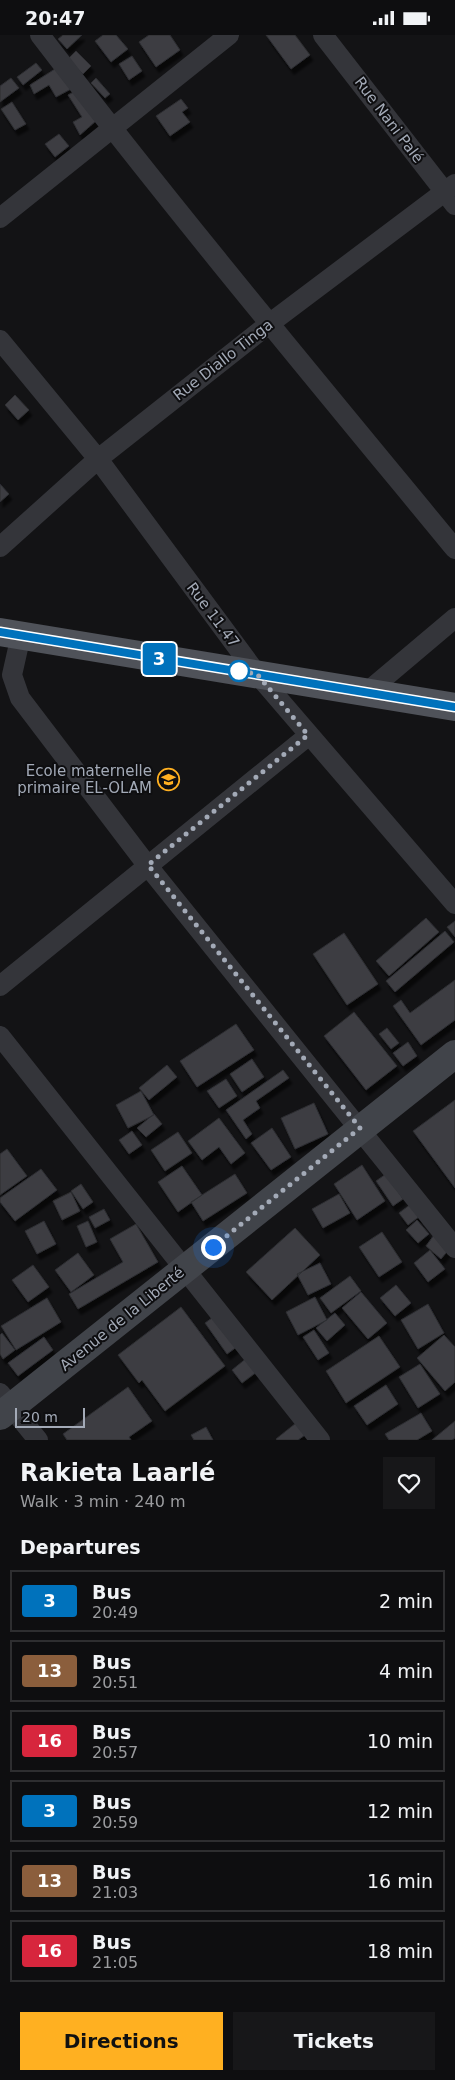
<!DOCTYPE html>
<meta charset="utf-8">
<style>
:root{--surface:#0e0e10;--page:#171719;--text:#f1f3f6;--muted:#9b9c9f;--line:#2e2e30;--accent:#ffb021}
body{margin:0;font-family:"DejaVu Sans",sans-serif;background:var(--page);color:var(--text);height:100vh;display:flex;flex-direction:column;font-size:19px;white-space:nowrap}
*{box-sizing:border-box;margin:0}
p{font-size:16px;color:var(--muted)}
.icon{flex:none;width:28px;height:28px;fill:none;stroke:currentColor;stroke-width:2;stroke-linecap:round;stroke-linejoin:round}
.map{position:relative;height:1405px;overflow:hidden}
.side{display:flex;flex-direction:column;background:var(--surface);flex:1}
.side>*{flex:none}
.badge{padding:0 10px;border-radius:4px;font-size:18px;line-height:32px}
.scale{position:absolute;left:15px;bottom:12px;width:70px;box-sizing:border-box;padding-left:5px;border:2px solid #a3aab7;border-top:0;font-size:14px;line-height:18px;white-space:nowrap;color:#a3aab7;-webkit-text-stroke:4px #0e0e10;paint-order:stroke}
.you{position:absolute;width:25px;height:25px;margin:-12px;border:4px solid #fff;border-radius:50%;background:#1a73e8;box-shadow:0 0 0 8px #1a73e833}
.map>.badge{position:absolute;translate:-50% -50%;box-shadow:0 0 0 2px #fff}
h2{padding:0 20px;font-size:19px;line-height:45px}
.round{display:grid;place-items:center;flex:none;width:52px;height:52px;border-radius:0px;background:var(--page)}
.summary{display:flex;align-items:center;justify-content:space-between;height:85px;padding:0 20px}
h1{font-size:24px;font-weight:700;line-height:38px}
.action{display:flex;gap:10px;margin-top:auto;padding:10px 20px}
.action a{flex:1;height:58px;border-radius:0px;background:var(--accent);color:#111;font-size:20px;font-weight:700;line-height:58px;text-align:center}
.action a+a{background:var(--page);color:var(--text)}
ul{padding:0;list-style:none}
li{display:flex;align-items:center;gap:15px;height:62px;margin:0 10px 8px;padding:0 10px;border:2px solid var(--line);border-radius:0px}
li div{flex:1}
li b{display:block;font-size:19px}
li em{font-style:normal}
li .badge{min-width:55px;font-weight:700;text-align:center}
.status{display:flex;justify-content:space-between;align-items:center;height:35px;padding:0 25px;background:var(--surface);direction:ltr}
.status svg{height:14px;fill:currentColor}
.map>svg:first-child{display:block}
.building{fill:#3c3e43;stroke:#2d2d31;filter:url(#shadow)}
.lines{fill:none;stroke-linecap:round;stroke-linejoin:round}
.minor{stroke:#34353a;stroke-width:20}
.secondary{stroke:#41444a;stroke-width:28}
.primary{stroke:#4f5259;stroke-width:28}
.line-casing{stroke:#fff;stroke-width:11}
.line{stroke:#0072bc;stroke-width:8}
.walk{stroke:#a3aab7;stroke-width:5;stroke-dasharray:0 9}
.stop-dot{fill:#fff;stroke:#0072bc;stroke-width:2.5}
.labels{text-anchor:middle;stroke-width:4;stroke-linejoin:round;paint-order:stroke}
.street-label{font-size:15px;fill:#a3aab7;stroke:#0e0e10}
.poi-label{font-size:15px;fill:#a3aab7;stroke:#0e0e10;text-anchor:end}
</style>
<div class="status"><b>20:47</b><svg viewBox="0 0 49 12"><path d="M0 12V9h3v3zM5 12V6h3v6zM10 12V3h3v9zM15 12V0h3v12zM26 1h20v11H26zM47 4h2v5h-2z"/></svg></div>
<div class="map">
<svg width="455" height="1405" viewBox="0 0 455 1405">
<defs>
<filter id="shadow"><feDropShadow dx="3" dy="5.5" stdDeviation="1" flood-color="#0009"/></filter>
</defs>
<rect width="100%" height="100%" fill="#131315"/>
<path class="building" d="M63,0H82L67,14L58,4Z
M103,0H116L128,14L111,27L95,6Z
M149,0H170L180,15L156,32L139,7Z
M266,0H295L310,20L291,34Z
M76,16L91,31L83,39L68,24Z
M132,21L142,36L129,45L119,29Z
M36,28L42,35L23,50L17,42Z
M58,32L71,54L56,62L49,50L34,59L30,50Z
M11,43L19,53L0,67V51Z
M96,43L110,59L105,63L91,48Z
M76,56L97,85L80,100L73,87L82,82L68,60Z
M181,64L188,73L182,77L190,87L170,101L156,81Z
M12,67L26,89L15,95L1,74Z
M59,99L69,111L55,122L45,109Z
M15,360L29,375L18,385L5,370Z
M0,449L9,459L0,467Z
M426,883L439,897L389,941L376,926Z
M455,886V902L447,892Z
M445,896L454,907L395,957L386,946Z
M344,898L378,949L347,970L313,919Z
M455,945V985L421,1010L393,971L401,965L410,978Z
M354,977L397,1031L366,1055L324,1001Z
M236,989L254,1015L197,1052L180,1026Z
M387,993L399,1008L391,1014L379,999Z
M408,1007L417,1021L403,1031L393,1018Z
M252,1024L264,1042L242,1057L230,1039Z
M167,1030L177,1042L149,1065L139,1053Z
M283,1035L289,1043L256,1066L260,1073L243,1085L252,1099L246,1104L226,1075Z
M226,1044L237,1061L219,1073L207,1056Z
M141,1056L154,1080L128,1093L116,1070Z
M455,1065V1153L413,1096Z
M314,1068L328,1099L295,1114L281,1083Z
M154,1079L162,1089L146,1102L137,1093Z
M219,1083L245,1118L231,1129L219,1112L202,1125L188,1106Z
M272,1093L291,1122L271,1135L251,1108Z
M132,1096L142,1110L129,1119L119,1105Z
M178,1097L192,1118L165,1136L151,1115Z
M7,1114L27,1141L0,1160V1119Z
M362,1130L385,1166L357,1185L334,1149Z
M182,1131L202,1160L178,1177L158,1147Z
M41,1134L57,1155L15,1186L0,1167V1163Z
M235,1139L247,1158L203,1186L191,1167Z
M386,1139L403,1164L393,1171L376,1146Z
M81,1149L93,1167L83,1174L71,1156Z
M71,1157L80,1176L62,1185L53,1166Z
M339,1159L350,1178L323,1193L312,1174Z
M411,1169L420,1181L408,1190L399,1178Z
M104,1174L110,1185L95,1193L89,1182Z
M417,1185L429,1199L418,1208L406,1195Z
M44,1186L56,1209L37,1219L25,1196Z
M88,1186L97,1207L86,1212L77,1191Z
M136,1189L158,1227L78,1274L69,1259L123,1227L110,1204Z
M295,1193L320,1220L272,1265L246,1237Z
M382,1197L402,1227L379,1242L359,1212Z
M434,1200L450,1213L441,1224L426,1211Z
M430,1215L445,1234L428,1247L414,1228Z
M78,1218L94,1240L71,1257L55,1235Z
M320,1228L331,1249L308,1260L297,1239Z
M33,1230L49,1252L28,1267L12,1245Z
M350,1241L361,1256L331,1278L320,1263Z
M396,1250L411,1268L395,1281L380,1263Z
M361,1257L387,1288L368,1304L342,1273Z
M315,1262L327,1285L298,1300L286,1277Z
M47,1263L61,1287L16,1315L1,1291Z
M428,1269L444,1298L418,1314L401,1285Z
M181,1272L225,1331L165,1376L142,1345L139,1348L118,1320Z
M335,1278L345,1290L327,1306L316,1293Z
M216,1280L238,1311L227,1319L205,1288Z
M314,1295L329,1318L318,1325L303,1302Z
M2,1298L15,1315L3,1324L0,1319V1300Z
M444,1300L455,1312V1347L445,1356L417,1323Z
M379,1301L400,1332L346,1368L326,1336Z
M44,1302L53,1315L18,1341L8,1328Z
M248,1322L258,1336L242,1348L232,1335Z
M420,1329L440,1359L418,1373L399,1342Z
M386,1350L398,1369L367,1390L354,1371Z
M128,1352L152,1386L129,1402L131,1405H67L63,1399Z
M421,1378L432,1396L417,1405H389L385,1399Z
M455,1386V1403L452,1405H432Z
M296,1388L305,1400L298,1405H277L276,1404Z
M206,1392L213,1405H194L191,1400Z"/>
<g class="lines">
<path class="minor" d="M40,0C174,175 315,344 455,514
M323,0L455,170
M0,183L229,0
M0,305L98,424L257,639L455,869
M0,512L98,424L269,289L455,149
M21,600L12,640L20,663L147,830L455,1213
M366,658L455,583
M0,951L308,701
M0,1001L320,1405
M0,1358L38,1405"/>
<path class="secondary" d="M0,1381L455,1019"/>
<path class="primary" d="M0,597L455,672"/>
</g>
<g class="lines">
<defs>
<path id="line" d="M0,597L455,672"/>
</defs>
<use href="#line" class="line-casing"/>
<use href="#line" class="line"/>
<path class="walk" d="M213,1212L360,1093L148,830L308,700L257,639L239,636"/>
</g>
<defs>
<symbol id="school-ring" viewBox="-11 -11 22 22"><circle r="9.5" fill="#0e0e10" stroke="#ffb021" stroke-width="1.5"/><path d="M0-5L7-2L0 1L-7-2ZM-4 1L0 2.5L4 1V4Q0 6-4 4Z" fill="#ffb021"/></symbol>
</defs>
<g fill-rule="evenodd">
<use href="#school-ring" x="156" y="732" width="25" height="25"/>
</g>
<circle class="stop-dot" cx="239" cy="636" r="10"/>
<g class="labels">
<g class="street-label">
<text transform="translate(389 85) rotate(53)" y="5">Rue Nani Palé</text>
<text transform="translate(223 325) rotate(-38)" y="5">Rue Diallo Tinga</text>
<text transform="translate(213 580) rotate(53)" y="5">Rue 11.47</text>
<text transform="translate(122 1284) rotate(-39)" y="5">Avenue de la Liberté</text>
</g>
<g class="poi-label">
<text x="152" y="741">Ecole maternelle<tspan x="152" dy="17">primaire EL-OLAM</tspan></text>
</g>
</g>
</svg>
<div class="scale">20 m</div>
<div class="you" style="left:213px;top:1212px"></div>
<b class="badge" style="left:159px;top:624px;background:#0072bc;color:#fff">3</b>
</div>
<section class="side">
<div class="summary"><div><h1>Rakieta Laarlé</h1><p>Walk · 3 min · 240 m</p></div><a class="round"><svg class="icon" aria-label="heart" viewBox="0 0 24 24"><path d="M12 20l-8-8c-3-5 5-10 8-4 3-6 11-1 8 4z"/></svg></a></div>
<h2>Departures</h2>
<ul>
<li><span class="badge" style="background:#0072bc;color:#fff">3</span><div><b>Bus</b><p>20:49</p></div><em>2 min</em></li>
<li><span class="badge" style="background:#8b5e3c;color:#fff">13</span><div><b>Bus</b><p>20:51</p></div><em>4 min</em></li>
<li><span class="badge" style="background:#d7263d;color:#fff">16</span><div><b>Bus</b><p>20:57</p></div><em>10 min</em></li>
<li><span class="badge" style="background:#0072bc;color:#fff">3</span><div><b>Bus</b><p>20:59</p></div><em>12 min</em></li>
<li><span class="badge" style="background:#8b5e3c;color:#fff">13</span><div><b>Bus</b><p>21:03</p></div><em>16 min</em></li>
<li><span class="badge" style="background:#d7263d;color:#fff">16</span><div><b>Bus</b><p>21:05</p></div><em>18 min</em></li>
</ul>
<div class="action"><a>Directions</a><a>Tickets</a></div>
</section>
